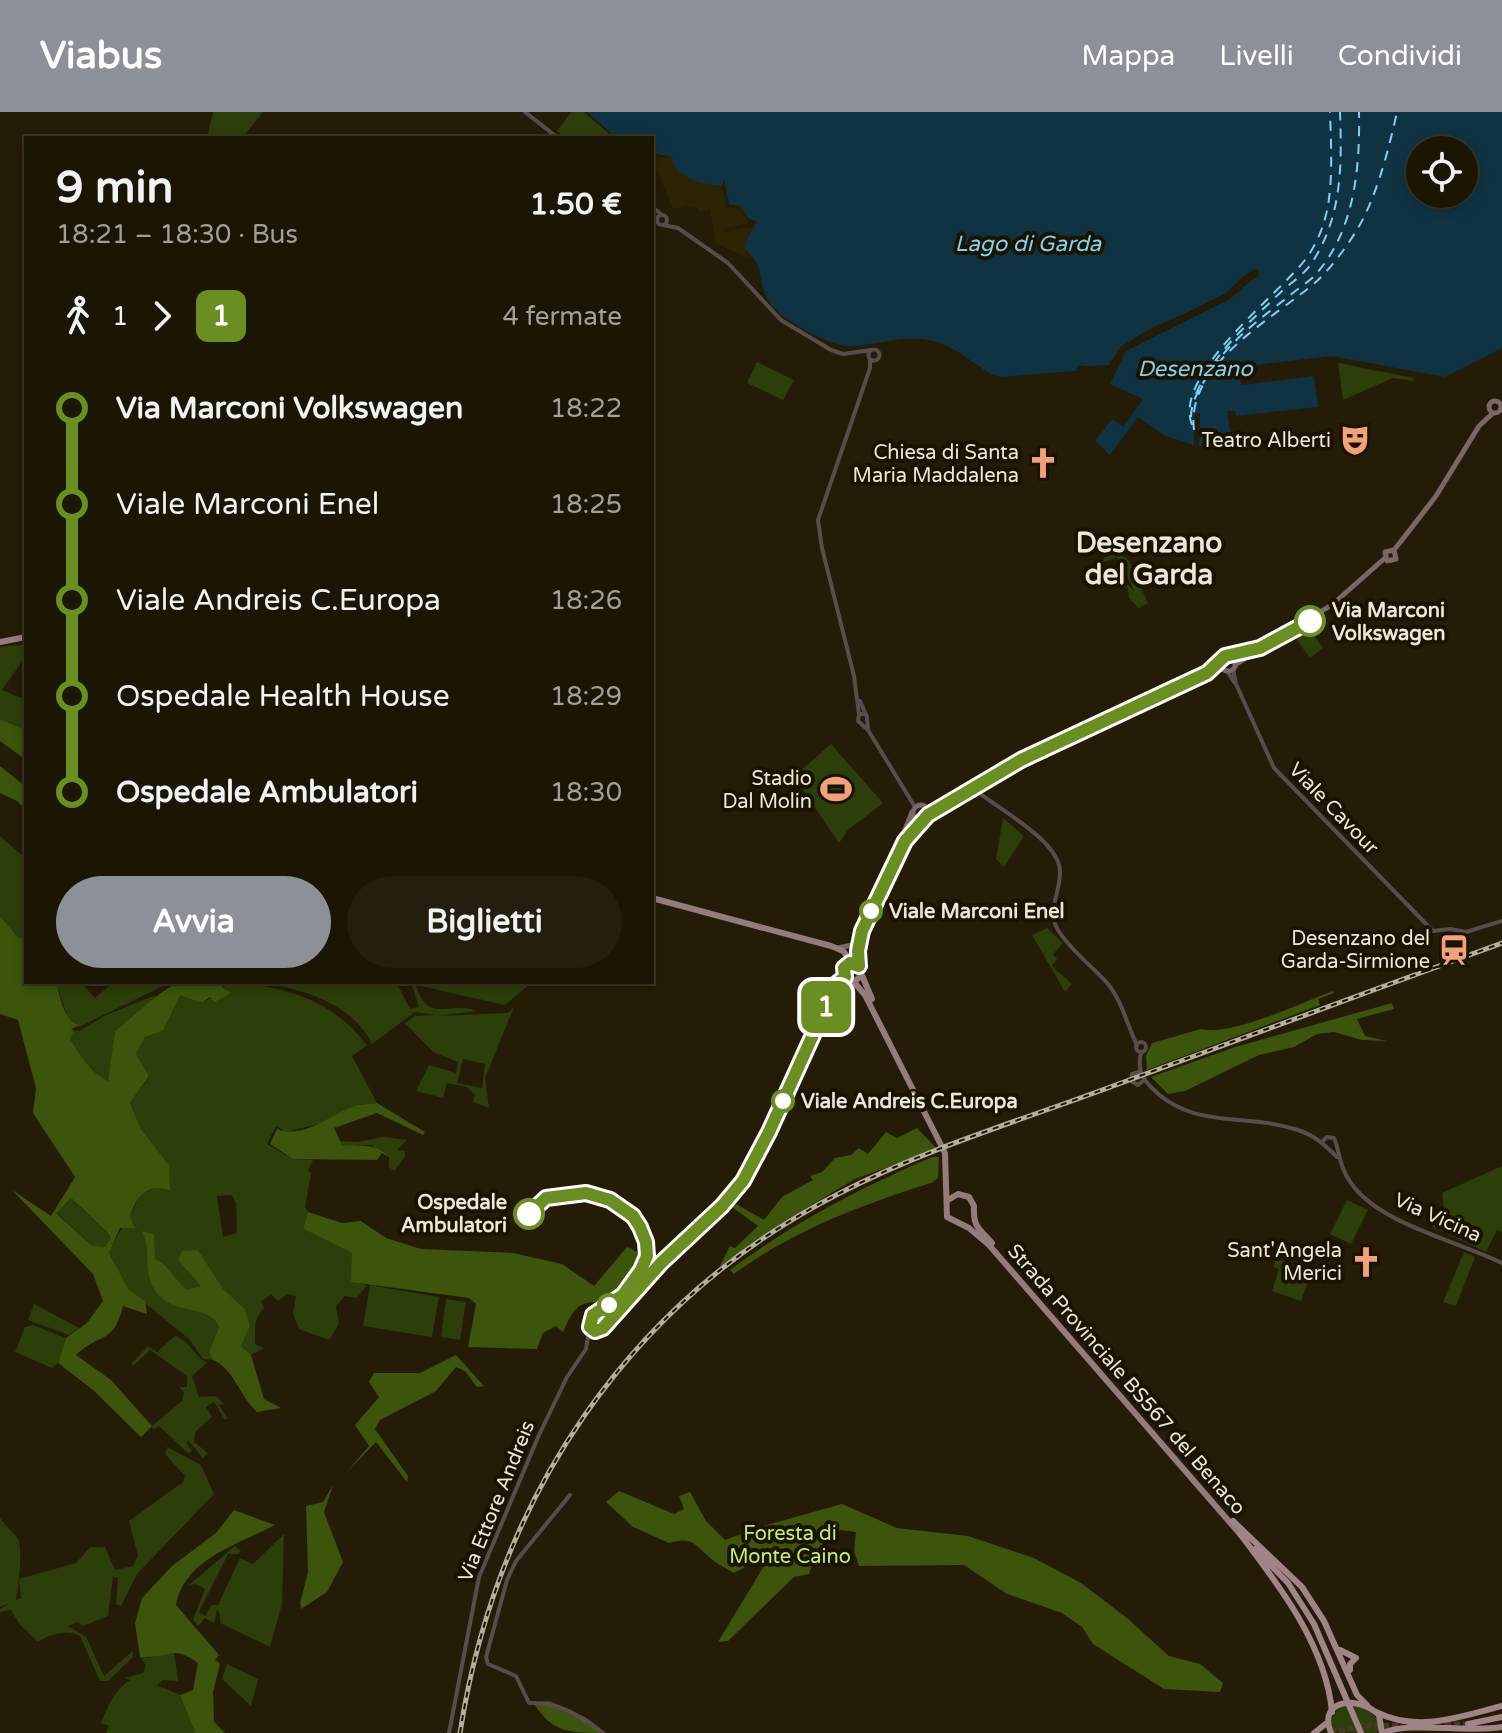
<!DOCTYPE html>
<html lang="it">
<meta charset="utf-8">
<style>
:root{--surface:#1b1504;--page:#241e0e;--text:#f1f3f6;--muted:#a09f9a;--line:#393426;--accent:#8c9099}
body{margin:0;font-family:"Varela Round",sans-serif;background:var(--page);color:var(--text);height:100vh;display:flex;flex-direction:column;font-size:30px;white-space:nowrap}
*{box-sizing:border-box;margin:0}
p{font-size:26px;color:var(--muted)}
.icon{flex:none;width:44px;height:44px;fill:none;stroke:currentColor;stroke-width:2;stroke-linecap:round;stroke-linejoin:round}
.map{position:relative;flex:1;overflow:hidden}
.side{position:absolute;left:24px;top:24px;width:630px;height:848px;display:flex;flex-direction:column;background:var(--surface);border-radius:0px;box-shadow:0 4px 12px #0003,0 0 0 2px var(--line)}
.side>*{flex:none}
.badge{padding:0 16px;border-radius:12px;font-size:28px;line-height:52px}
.controls{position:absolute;left:1406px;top:24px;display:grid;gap:16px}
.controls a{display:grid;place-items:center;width:72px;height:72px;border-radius:50%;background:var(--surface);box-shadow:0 4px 12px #0003,0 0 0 2px var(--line);font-size:40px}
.map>.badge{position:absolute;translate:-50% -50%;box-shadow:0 0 0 4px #fff}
.legs{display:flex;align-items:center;gap:12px;height:88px;padding:0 32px;font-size:26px}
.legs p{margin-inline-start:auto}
.summary{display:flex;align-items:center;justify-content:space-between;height:136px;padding:0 32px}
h1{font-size:44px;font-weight:800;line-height:60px}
.cta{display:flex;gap:16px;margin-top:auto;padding:16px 32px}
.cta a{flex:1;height:92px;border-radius:48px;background:var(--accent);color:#fff;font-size:32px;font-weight:800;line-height:92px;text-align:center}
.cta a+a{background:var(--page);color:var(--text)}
ul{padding:0 32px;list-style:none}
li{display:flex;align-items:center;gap:28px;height:96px;font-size:30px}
li i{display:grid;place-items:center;width:12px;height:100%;margin:0 10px;background:currentColor}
li i::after{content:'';width:20px;height:20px;margin:-10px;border:6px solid;border-radius:50%;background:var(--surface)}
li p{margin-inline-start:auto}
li:first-child i{background:linear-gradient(#0000 50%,currentColor 0)}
li:last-child i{background:linear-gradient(currentColor 50%,#0000 0)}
header{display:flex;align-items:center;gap:48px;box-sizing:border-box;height:112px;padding:0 40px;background:var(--accent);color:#fff}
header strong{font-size:38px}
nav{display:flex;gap:44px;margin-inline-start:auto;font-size:28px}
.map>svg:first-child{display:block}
.green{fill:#2c3e09;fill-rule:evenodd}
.forest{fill:#3c540b;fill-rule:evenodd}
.sand{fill:#2c2403}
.water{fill:#0f3343;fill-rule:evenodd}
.pier{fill:#241c06}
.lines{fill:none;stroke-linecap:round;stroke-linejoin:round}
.ferry{stroke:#82cff4;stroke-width:2;stroke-dasharray:10 8;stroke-linecap:butt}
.trunk-tunnel{stroke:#423a26;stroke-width:6;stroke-dasharray:6 3;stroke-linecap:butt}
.tertiary{stroke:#594c4e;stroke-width:4}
.secondary{stroke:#7b6769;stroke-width:5}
.primary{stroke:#957b7e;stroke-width:6}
.trunk{stroke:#a18488;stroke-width:6}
.rail-casing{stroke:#b4ae9e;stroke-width:5}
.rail{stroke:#1b1300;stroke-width:2;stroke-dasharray:6;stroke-linecap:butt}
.trunk-bridge{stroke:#a18488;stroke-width:6}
.line-1-casing{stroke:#fff;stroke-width:18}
.line-1{stroke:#6b8e23;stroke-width:12}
.stop-1-dot{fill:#fff;stroke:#6b8e23;stroke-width:4}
.labels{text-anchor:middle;stroke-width:8;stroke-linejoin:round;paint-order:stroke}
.poi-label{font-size:20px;fill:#ece7d9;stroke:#1b1300;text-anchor:end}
.stop-label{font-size:20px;font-weight:bold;fill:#ece7d9;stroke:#1b1300;text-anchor:start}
.street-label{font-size:20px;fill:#ece7d9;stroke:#1b1300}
.park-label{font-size:20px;fill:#c0ee78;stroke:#1b1300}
.water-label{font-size:22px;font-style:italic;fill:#82cff4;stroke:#1b1300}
.district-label{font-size:28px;font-weight:bold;fill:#ece7d9;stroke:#1b1300}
</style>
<header>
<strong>Viabus</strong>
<nav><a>Mappa</a><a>Livelli</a><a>Condividi</a></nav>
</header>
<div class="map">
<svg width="1502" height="1621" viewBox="0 0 1502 1621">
<rect width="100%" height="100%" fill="#241c06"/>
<path class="green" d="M213,0H263L242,26H207Z
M571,0H584L614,26H567L557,19Z
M757,250L794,268L783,288L747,271Z
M1338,251L1414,266L1413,269L1393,266L1343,288Z
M1112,439L1119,440L1129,449L1148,491L1139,496L1129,486L1128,476H1123L1117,468L1106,470L1112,463L1117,462L1135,480L1117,445L1101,451L1090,467L1098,453Z
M1314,508L1321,519L1315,525L1323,536L1310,546L1297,528L1300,517Z
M26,532V544L2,578L26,588V618L0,607V535Z
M831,632L883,691L848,718L839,731L791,660L794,658L797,662Z
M1003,706L1024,724L1004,755L996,747Z
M0,724L26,747V829L18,825L0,804Z
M1047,816L1063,831L1053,842L1057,847L1052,854L1072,872L1065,880L1032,823Z
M56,870H80L95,886L114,870H171L81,914L68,906Z
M254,870H396L410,897L419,895L411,870L531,871L505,893L416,873C427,913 450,888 477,899L437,904L508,901L514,895L485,966L489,996L473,990L475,983L467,975L447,971L443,986L416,979L429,953L456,961L458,950L433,940L405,911L415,904L436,903L415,900L372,932C351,889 297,875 254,870ZM463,947L485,952L482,976L457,971Z
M239,871C291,876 334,890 367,933L352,944L377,991L357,993L322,1011L286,1020L276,1014L267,1032L293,1047L313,1048L308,1059L311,1061L305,1095L308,1100L303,1117L352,1141V1169L367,1173L357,1186L345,1184L336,1194L339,1212L329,1228L299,1217L293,1201L296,1184L287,1182L278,1189L271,1182L261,1190L264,1196C253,1207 255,1219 255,1232L264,1236L251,1243L240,1234L250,1214L245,1198L224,1178L198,1138L201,1174L186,1179L162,1150L155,1147L143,1120L165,1189C182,1195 210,1198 219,1215L209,1240L213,1248L203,1247L189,1227L129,1178L109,1141C115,1128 120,1118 128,1107C139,1091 140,1065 169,1079V1053L141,1017L130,991L149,965L136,942L145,925L163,919L180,882L202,891L227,877L222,875ZM232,1083L236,1091L237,1121L223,1125L217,1084Z
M156,883L150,893L115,919L109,969L100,965L81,945L70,927L74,919L81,918L106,903Z
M383,1025L407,1028L397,1038L405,1039V1045L394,1059L389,1055V1045L371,1033H342L340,1029L357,1030Z
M1502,1054V1120L1497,1118L1486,1140L1431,1114L1445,1102L1442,1081Z
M71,1086C83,1100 101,1111 111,1126L105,1135L91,1133L56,1100Z
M1347,1088L1368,1098L1351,1132L1330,1122Z
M1464,1140L1475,1145L1456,1194L1443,1190Z
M1276,1147L1312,1159L1301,1189L1272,1179L1279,1157L1273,1155Z
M370,1173L439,1185L432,1225L363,1214Z
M446,1187L466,1190L460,1228L441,1225Z
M34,1192L79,1216L69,1223L28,1208Z
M33,1213L66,1226L58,1251L52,1256L15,1240L25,1215Z
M175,1224C190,1229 194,1244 207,1251L192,1264L199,1285L216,1284L224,1292L219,1293L227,1306L225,1308L214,1290L206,1295L212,1305L195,1320L194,1330L208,1341L203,1346L188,1328L186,1331L192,1339L188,1341L159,1314L153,1318L152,1314L182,1289L184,1280L179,1275H187V1264L150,1238L133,1254L131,1252L148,1234L157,1240Z
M167,1335L201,1353L214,1382L137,1462L121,1494L116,1492L118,1466L113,1465L108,1504L83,1514L77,1510L68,1514L86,1525L104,1564L133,1539V1545L108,1569H100L80,1524C68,1517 49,1522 38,1530L20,1513L11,1498L0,1500V1497L10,1491L0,1495V1406C5,1413 11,1419 17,1425C24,1433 18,1478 16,1488L21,1486L19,1467L76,1451L90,1435H105L115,1458L133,1454L138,1444L129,1409L183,1370L185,1364L165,1342Z
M284,1422L282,1492L270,1535L220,1511V1502L217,1498L214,1511L205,1506L198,1514L193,1508L205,1477L195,1472L189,1473L235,1434L241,1439L238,1442H228L199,1500L205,1504L211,1493H218L240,1446L253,1452Z
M174,1539L178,1569L163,1568L157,1573L180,1583L195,1621H106L109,1614L101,1611C108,1594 114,1578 130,1568L125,1566L143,1561L146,1553L140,1545L150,1546Z
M227,1552L258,1567L251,1594L222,1567Z
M1354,1592C1369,1597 1382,1604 1377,1621L1334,1620C1326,1602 1339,1595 1354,1592Z"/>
<path class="forest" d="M0,607L26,618V648L0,629Z
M0,654L26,675V698L17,689L0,681Z
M0,804L18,825L26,829V870H56C61,886 63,910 81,913L71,917L74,919L70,927C80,943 91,961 108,969L115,919C131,907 165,873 182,870C195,868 209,870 222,870V875L231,881L215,890L210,885L202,891L180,883L163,919L145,925L136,942L149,964L130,991L141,1017L169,1053L170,1079C148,1069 136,1085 130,1105L135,1116H120L109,1141L129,1178L145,1189L147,1202L123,1194C113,1233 102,1219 76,1243L111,1268L152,1314L141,1325L93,1278L58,1251L66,1226L87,1211L103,1189L93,1162L12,1078L51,1104L75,1065L33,1001L36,976L18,908L0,902ZM71,1086L107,1120L111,1126L105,1135L91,1133L56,1101Z
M1333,879L1334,881L1318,887L1320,893L1147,958L1146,944L1152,931L1201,917C1230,925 1303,890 1333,879Z
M1392,891L1394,897L1357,907L1365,924L1387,929L1362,928L1334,920L1317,922L1294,935L1259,943L1185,979L1168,982L1151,965L1235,935Z
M377,991L425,1020L423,1023L377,1001L334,1016L342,1033C361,1034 376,1031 389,1045L382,1041L377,1048L293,1047L270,1032L277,1017C304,1028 332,1001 357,993C363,992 371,992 377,991Z
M917,1016L937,1037L855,1067L783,1110L719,1156L730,1134L735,1136L758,1114L732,1095L736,1092L764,1108L782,1085L813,1068L810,1064L822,1060L835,1046L851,1043L859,1036L868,1042L886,1020L897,1026Z
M932,1045H939L938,1066L931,1071C861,1093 794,1118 734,1162L730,1158C794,1110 860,1076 932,1045Z
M308,1100L342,1111L361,1109L386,1126L421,1137L513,1141L562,1152L594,1174L627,1135L641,1142C635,1160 625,1180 606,1188C600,1191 594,1189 587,1191C573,1194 569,1208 563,1220L556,1214L543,1221L537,1237L468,1235L476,1192L469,1186L351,1170L352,1141L303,1117Z
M142,1119L154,1122L155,1147L162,1150L186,1178L201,1174L178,1148L182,1139L198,1138L224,1178L245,1197L250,1214L241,1234L251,1243L264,1287L281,1296L257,1300C240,1285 234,1257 213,1248L209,1240L219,1215C209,1194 180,1201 164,1188C138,1167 154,1143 142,1119Z
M456,1243L484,1274L477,1275L465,1259L456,1255L436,1279L380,1308L375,1317L408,1364L407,1370L376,1330L346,1361L369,1334L355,1313L379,1285L369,1270L374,1261H420Z
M333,1373L324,1400L343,1450L327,1480L301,1497L300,1491L308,1460L306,1394L323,1390Z
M619,1379L674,1402L684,1397L679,1384L690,1380L706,1409L725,1428L763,1414L842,1392L897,1416L968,1424L1034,1446L1081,1471L1127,1506L1169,1544L1200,1552L1223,1571L1220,1580L1164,1577L1093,1532L1082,1515L1062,1501L1007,1482L964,1453L859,1454L854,1439L856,1420L841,1418L816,1439L809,1462L794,1465L728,1529L718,1530L767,1449L765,1445L734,1461C726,1456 717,1452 710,1446C695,1432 691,1424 669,1431L633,1415L606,1390Z
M234,1398L275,1413C239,1432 184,1447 176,1493L219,1543L215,1548L220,1552L213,1580L214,1610L225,1621H195L180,1583L193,1578L198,1551C169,1531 168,1548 140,1545L135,1511L142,1486L172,1454L216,1421Z
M550,1589L587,1606L606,1621C569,1621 552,1621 533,1590Z"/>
<path class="sand" d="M673,44L709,73L722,74L727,96H741L749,111L724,116L725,120L752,115L746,127V142L755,149L716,132L710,98L698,100L697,95L689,96L688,93L673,97L652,46Z"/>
<path class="water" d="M587,0H1502V236L1445,265L1331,244L1246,254L1240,264L1241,273L1314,264L1318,295L1236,304L1235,299H1227L1232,331L1199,334L1200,301L1195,302L1194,333L1165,324L1138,305L1110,343L1095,329L1112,307L1123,315L1143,287L1110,272L1126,239L1230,187L1259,162L1258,158L1254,157C1244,164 1235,175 1225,182C1189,206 1131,213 1109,253L1099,256L1078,253L1076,259L1001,265L991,262C974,252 953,233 933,229C903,221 877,234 848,234C830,234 785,209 773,195C765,185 761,173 760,161C756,134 731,149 757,110L748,106L740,94L729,92L724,67L722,74C703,72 674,67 672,45L652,41V26H617ZM1420,38H1464V82H1420Z"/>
<path class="pier" d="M1256,157L1259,161L1258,165L1253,166L1257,161L1255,159L1227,186L1124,237L1111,260V256L1099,260L1077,255L1109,253L1121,234L1226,181L1245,163Z"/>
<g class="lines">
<path class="ferry" d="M1196,282C1215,239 1249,211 1282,179C1292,170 1306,161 1313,149C1342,104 1342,52 1340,0
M1191,305C1191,290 1199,278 1206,266C1227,231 1257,209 1288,185C1297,177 1309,170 1316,162C1355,118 1360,55 1359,0
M1192,313C1172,263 1278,183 1305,148C1313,138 1321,121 1324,110C1334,79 1331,32 1330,0
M1194,318C1185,252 1275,206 1317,169C1332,155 1348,133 1358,116C1377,84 1389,36 1397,0"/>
<path class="trunk-tunnel" d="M1445,1613L1468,1612
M1330,1621L1360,1614H1402"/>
<path class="tertiary" d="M525,0L558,26
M652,95L661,102
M657 108a5 5 0 1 1 10 0a5 5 0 1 1-10 0Z
M663,113L678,116L728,151L781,208L831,238L843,242L871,238
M868.5 243a5.5 5.5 0 1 1 11 0a5.5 5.5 0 1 1-11 0Z
M1233,557L1236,572L1274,656L1433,819L1450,817L1466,820L1502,809
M1227,559L1234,570
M860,589L867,605L868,618
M859,602L854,564L822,436L818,408L870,256V247
M866,602H859L858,609L868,618L915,695
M974,677C995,695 1059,728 1060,759C1061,779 1046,799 1058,818C1071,839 1092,854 1108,872C1122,889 1127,913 1137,933
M1136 935a5 5 0 1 1 10 0a5 5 0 1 1-10 0Z
M1141,940C1138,955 1140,963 1149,973C1191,1019 1244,1000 1298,1018C1314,1023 1325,1033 1337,1045
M1139,960L1132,962L1131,969L1138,973L1143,969
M1322,1030L1327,1025L1334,1026C1340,1040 1339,1055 1351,1071C1379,1112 1458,1129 1502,1151
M586 1220a5 5 0 1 1 10 0a5 5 0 1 1-10 0Z
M595,1219L603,1216C623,1194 641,1171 662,1150C696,1115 733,1087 758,1043L836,872L845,865
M570,1383L516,1449L507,1468L486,1545L488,1552L516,1564L529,1591C559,1590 579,1603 603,1621
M449,1621L479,1465L539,1323L567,1265L586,1237L588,1225"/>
<path class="secondary" d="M1489 295a6 6 0 1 1 12 0a6 6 0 1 1-12 0Z
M1394,438L1396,447L1387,449L1385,440L1394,438L1409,419L1436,384L1479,314L1493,301
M1230,543L1252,539
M1220 551a8 8 0 1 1 16 0a8 8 0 1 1-16 0Z
M1235,553L1333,492L1385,446
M913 701a8 8 0 1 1 16 0a8 8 0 1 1-16 0Z
M928,703L1021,648L1207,561L1223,557
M899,733L912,700
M838,836L852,833L861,814
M859,854C853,821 897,730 923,709"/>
<path class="primary" d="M0,530L26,525
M652,786L831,834L843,839L853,851
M843 860a9 9 0 1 1 18 0a9 9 0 1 1-18 0Z
M861,861L872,887
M853,869L865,883L945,1041L947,1105L969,1116L989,1133L1240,1422
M948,1088L958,1082L969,1085L974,1094C973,1116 979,1116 992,1131"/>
<path class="trunk" d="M1233,1409L1302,1475L1324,1509L1357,1583L1367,1593
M1240,1422C1279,1473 1326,1534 1332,1600
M1255,1437L1288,1471L1314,1512
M1340,1538L1356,1546L1350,1552V1558
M1376,1600C1418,1621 1459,1605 1502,1594
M1468,1612L1502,1605
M1314,1621L1328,1610
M1331,1621C1317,1587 1359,1583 1379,1603L1382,1621
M1384,1621C1408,1609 1467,1621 1502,1615"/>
<defs>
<path id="rail" d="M460,1621C496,1388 628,1189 840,1081C921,1039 1009,1012 1094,981C1230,930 1366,881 1502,831"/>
</defs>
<use href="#rail" class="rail-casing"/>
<use href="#rail" class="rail"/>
<path class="trunk-bridge" d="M1314,1512L1361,1621"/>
</g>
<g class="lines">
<defs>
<path id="line-1" d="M529,1102L546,1086L586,1081L610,1088L633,1104L640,1115L646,1130L647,1144L641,1158L623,1183L593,1203L590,1215L595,1219L603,1216L661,1151L722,1094L743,1069L769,1020L836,872L845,865L844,856L850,851L859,854L858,839L862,819L905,729L928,703L1021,648L1207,561L1225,544L1260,536L1310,509"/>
</defs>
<use href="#line-1" class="line-1-casing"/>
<use href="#line-1" class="line-1"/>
</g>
<defs>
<symbol id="theatre-bare" viewBox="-9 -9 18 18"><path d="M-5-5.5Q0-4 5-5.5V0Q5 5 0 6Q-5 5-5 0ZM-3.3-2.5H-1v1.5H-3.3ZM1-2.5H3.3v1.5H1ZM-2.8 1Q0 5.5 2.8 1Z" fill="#f1a27b" stroke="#1b1300" stroke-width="2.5" paint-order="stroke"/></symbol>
<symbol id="church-bare" viewBox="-9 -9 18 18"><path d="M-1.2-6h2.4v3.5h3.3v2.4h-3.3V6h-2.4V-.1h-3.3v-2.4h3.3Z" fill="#f1a27b" stroke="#1b1300" stroke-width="2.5" paint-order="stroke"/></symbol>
<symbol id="stadium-bare" viewBox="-9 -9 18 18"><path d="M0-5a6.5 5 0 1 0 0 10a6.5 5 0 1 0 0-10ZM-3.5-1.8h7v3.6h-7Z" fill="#f1a27b" stroke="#1b1300" stroke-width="2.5" paint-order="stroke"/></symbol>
<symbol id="station-bare" viewBox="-9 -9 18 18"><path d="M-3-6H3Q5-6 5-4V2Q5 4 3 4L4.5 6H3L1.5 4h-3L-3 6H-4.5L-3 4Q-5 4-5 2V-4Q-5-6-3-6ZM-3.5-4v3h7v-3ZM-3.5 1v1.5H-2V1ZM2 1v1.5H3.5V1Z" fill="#f1a27b" stroke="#1b1300" stroke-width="2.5" paint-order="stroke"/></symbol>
</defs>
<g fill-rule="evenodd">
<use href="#theatre-bare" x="1333" y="306" width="44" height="44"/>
<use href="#church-bare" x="1021" y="329" width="44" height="44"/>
<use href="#stadium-bare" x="814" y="655" width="44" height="44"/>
<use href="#station-bare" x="1432" y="816" width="44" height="44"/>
<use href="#church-bare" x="1344" y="1128" width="44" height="44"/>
</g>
<g class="stop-1-dot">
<circle cx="1310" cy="509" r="14"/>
<circle cx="871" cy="799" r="10"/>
<circle cx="783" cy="989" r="10"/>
<circle cx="529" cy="1102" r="14"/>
<circle cx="609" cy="1193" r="10"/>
</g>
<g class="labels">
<g class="poi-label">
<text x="1331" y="335">Teatro Alberti</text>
<text x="1019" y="347">Chiesa di Santa<tspan x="1019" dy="23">Maria Maddalena</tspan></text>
<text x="812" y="673">Stadio<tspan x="812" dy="23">Dal Molin</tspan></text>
<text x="1430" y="833">Desenzano del<tspan x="1430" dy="23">Garda-Sirmione</tspan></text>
<text x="1342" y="1145">Sant'Angela<tspan x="1342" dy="23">Merici</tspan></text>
</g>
<g class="stop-label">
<text x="1332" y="505">Via Marconi<tspan x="1332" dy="23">Volkswagen</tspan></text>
<text x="889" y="806">Viale Marconi Enel</text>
<text x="801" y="996">Viale Andreis C.Europa</text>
<text x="507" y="1097" text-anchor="end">Ospedale<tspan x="507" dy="23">Ambulatori</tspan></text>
</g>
<g class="street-label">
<text transform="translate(1334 696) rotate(46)" y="7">Viale Cavour</text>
<text transform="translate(1438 1105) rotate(24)" y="7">Via Vicina</text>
<text transform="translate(1127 1267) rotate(49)" y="7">Strada Provinciale BS567 del Benaco</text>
<text transform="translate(496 1389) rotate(-68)" y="7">Via Ettore Andreis</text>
</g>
<g class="park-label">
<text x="790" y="1428">Foresta di<tspan x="790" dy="23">Monte Caino</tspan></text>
</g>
<g class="water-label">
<text x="1028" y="139">Lago di Garda</text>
<text x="1195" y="264">Desenzano</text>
</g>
<g class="district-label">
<text x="1149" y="440">Desenzano<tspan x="1149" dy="32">del Garda</tspan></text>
</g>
</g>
</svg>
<div class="controls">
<a><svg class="icon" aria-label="locate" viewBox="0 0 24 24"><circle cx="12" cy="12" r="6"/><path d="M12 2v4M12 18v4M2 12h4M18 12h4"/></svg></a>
</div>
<b class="badge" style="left:826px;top:895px;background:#6b8e23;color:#fff">1</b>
<section class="side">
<div class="summary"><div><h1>9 min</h1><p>18:21 – 18:30 · Bus</p></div><b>1.50 €</b></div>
<div class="legs"><svg class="icon" aria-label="walk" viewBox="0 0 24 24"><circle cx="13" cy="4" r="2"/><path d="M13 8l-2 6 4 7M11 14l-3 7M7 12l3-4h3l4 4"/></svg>1<svg class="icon" aria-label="forward" viewBox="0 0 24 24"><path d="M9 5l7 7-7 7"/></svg><b class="badge" style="background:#6b8e23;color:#fff">1</b><p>4 fermate</p></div>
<ul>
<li><i style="color:#6b8e23"></i><b>Via Marconi Volkswagen</b><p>18:22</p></li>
<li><i style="color:#6b8e23"></i><span>Viale Marconi Enel</span><p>18:25</p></li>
<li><i style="color:#6b8e23"></i><span>Viale Andreis C.Europa</span><p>18:26</p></li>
<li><i style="color:#6b8e23"></i><span>Ospedale Health House</span><p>18:29</p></li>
<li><i style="color:#6b8e23"></i><b>Ospedale Ambulatori</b><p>18:30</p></li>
</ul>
<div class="cta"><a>Avvia</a><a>Biglietti</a></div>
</section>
</div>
